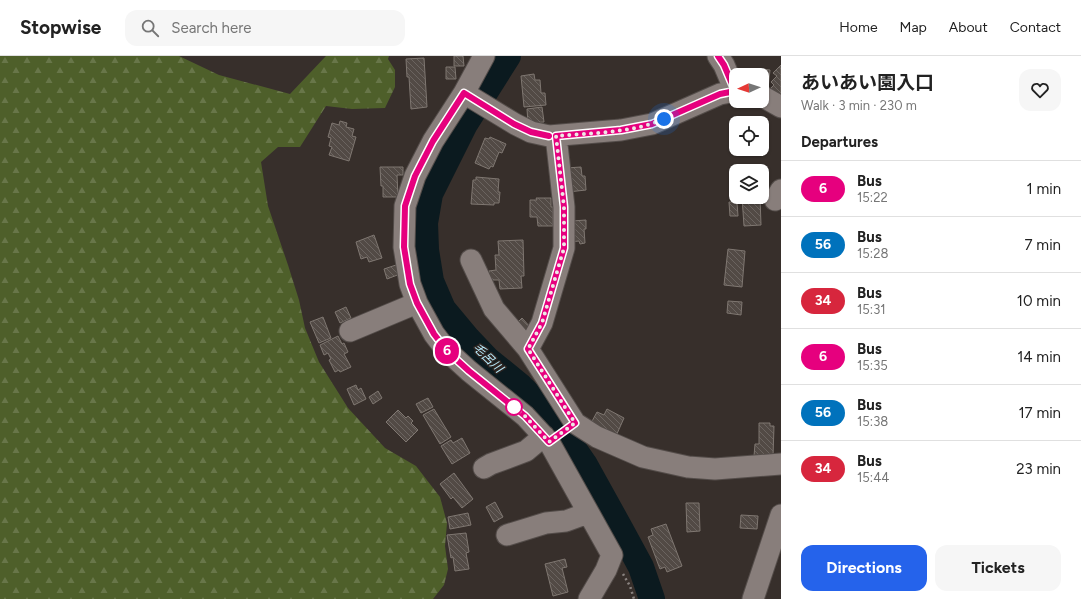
<!DOCTYPE html>
<meta charset="utf-8">
<style>
:root{--surface:#fff;--page:#f6f6f6;--text:#222;--muted:#767676;--line:#e0e0e0;--accent:#2563eb}
body{margin:0;font-family:Figtree,"Noto Sans JP",sans-serif;background:var(--page);color:var(--text);height:100vh;display:flex;flex-direction:column;font-size:15px;white-space:nowrap}
*{box-sizing:border-box;margin:0}
p{font-size:13px;color:var(--muted)}
.icon{flex:none;width:22px;height:22px;fill:none;stroke:currentColor;stroke-width:2;stroke-linecap:round;stroke-linejoin:round}
.map{position:relative;flex:1;overflow:hidden}
.sheet{display:flex;flex-direction:column;background:var(--surface);width:300px}
.sheet>*{flex:none}
.badge{padding:0 8px;border-radius:13px;font-size:14px;line-height:26px}
.needle{width:26px;rotate:267deg}
.buttons{position:absolute;left:729px;top:12px;display:grid;gap:8px}
.buttons a{display:grid;place-items:center;width:40px;height:40px;border-radius:8px;background:var(--surface);box-shadow:0 1px 3px #0004;font-size:20px}
.you{position:absolute;width:20px;height:20px;margin:-10px;border:3px solid #fff;border-radius:50%;background:#1a73e8;box-shadow:0 0 0 6px #1a73e833}
.map>.badge{position:absolute;translate:-50% -50%;box-shadow:0 0 0 2px #fff}
h2{padding:0 20px;font-size:15px;line-height:36px}
.round{display:grid;place-items:center;flex:none;width:42px;height:42px;border-radius:12px;background:var(--page)}
.summary{display:flex;align-items:center;justify-content:space-between;height:68px;padding:0 20px}
h1{font-size:19px;font-weight:700;line-height:30px}
.primary-button{display:flex;gap:8px;margin-top:auto;padding:8px 20px}
.primary-button a{flex:1;height:46px;border-radius:12px;background:var(--accent);color:#fff;font-size:16px;font-weight:700;line-height:46px;text-align:center}
.primary-button a+a{background:var(--page);color:var(--text)}
ul{padding:0;list-style:none}
li{display:flex;align-items:center;gap:12px;height:56px;padding:0 20px;border-top:1px solid var(--line)}
li div{flex:1}
li b{display:block;font-size:15px}
li em{font-style:normal}
li .badge{min-width:44px;font-weight:700;text-align:center}
header{display:flex;align-items:center;gap:24px;box-sizing:border-box;height:56px;padding:0 20px;background:var(--surface);border-bottom:1px solid var(--line)}
header strong{font-size:19px}
nav{display:flex;gap:22px;margin-inline-start:auto;font-size:14px}
.search{width:280px;height:36px;background:var(--page);display:flex;align-items:center;gap:10px;box-sizing:border-box;padding:0 14px;border-radius:12px;color:var(--muted);font-size:15px}
main{display:flex;flex:1;min-height:0}
.map>svg:first-child{display:block}
.forest{fill:url(#forest-firs)}
.lines{fill:none;stroke-linecap:round;stroke-linejoin:round}
.river{stroke:#0b1a1f;stroke-width:26}
.building{fill:url(#building-back-hatch);stroke:#7f7771}
.minor-casing{stroke:#544d4a;stroke-width:23}
.path{stroke:#8b8481;stroke-width:2.5;stroke-dasharray:2 3;stroke-linecap:butt}
.minor{stroke:#887e7b;stroke-width:21}
.line-casing{stroke:#fff;stroke-width:9}
.line{stroke:#e6007e;stroke-width:6}
.walk{stroke:#ede8e5;stroke-width:4;stroke-dasharray:0 7.2}
.stop-dot{fill:#fff;stroke:#e6007e;stroke-width:2}
.labels{text-anchor:middle;stroke-width:3;stroke-linejoin:round;paint-order:stroke}
.water-label{font-size:12px;font-style:italic;fill:#b9edfe;stroke:#2d2522}
</style>
<header>
<strong>Stopwise</strong>
<div class="search"><svg class="icon" aria-label="search" viewBox="0 0 24 24"><circle cx="10" cy="10" r="6"/><path d="M15 15l6 6"/></svg>Search here</div>
<nav><a>Home</a><a>Map</a><a>About</a><a>Contact</a></nav>
</header>
<main>
<div class="map">
<svg width="781" height="543" viewBox="0 0 781 543">
<defs>
<pattern id="forest-firs" width="22" height="20" patternUnits="userSpaceOnUse"><rect width="22" height="20" fill="#4e5f2a"/><path d="M5 1l3.5 6h-7zM16 11l3.5 6h-7z" fill="#687649"/></pattern>
<pattern id="building-back-hatch" width="6" height="6" patternUnits="userSpaceOnUse"><rect width="6" height="6" fill="#524a45"/><path d="M-1 5l2 2M0 0l6 6M5-1l2 2" fill="none" stroke="#6b6460"/></pattern>
</defs>
<rect width="100%" height="100%" fill="#372f2b"/>
<path class="forest" d="M0,0H179L219,19L290,38L326,0H389L388,3L395,14V31L385,52L352,53L326,50L300,91H278L261,106L268,150L288,209L299,244L305,272L319,306L348,352L385,392L416,410L440,441L447,467L445,490L448,513L444,529L433,543H0Z"/>
<g class="lines">
<path class="river" d="M508,0L465,68L430,138L425,167L426,194L431,225L443,253L468,283L487,303L519,329L553,363L585,409L621,474L641,511L652,543"/>
</g>
<path class="building" d="M454,0H463L464,10H454Z
M424,2L427,51L411,53L409,21H407L406,3Z
M781,9V38L777,42L769,34L774,29L771,26L777,20L773,17Z
M446,11H455L456,23H446Z
M763,13L770,14L768,33L762,32V19H757H762Z
M534,18L535,24H540L541,37H545L546,49L524,51L521,20Z
M542,51L544,66L528,67L527,53Z
M340,65L347,67L346,71L354,73L352,80L356,81L349,105L329,99L332,91L329,90L331,82L328,81L332,67L339,69Z
M490,81L506,88L502,97L499,96L493,111L491,110L489,113L475,107L485,82L489,83Z
M380,111H403V119H397L398,141H383V130H381Z
M581,111L582,120H585L586,134L568,136L566,112Z
M476,121L499,123L498,136H500L499,147H494V149L471,148L473,124H476Z
M742,141H760L761,169L744,170Z
M536,142H551V151H553V170H538L537,161H530V144H537Z
M729,146H737L738,160H730Z
M586,164V173H584L585,187L580,188L579,185L569,186L572,165Z
M374,179L382,202L369,206L367,201L361,203L356,186Z
M523,184L524,220H521L522,232L500,233L499,224H489V215L496,214L495,199H499L498,185Z
M728,193L745,195L742,231L724,229Z
M396,209L400,218L387,223L384,213Z
M728,245L742,246L741,259L727,257Z
M346,251L351,262L340,267L335,256Z
M323,261L331,282L319,287L310,266Z
M522,262L531,272L525,279L515,269Z
M338,280L342,288L344,287L348,296L344,298L351,311L340,316L339,314L335,316L329,304L331,303L328,297L324,299L320,289Z
M356,329L358,334L361,332L366,343L354,349L347,333Z
M378,335L382,342L373,348L369,341Z
M428,342L433,351L421,357L416,348Z
M434,353L451,381L440,388L423,359Z
M607,353L624,362L616,380L590,369L597,356L604,359Z
M398,354L406,362L408,360L413,365L411,367L418,374L406,386L386,366Z
M759,367H770V370H774L773,400H754L755,388H759Z
M462,382L470,397L452,408L441,390L451,384L453,387Z
M454,417L473,443L462,452L453,441L451,443L440,428Z
M495,446L503,461L494,466L486,451Z
M686,447H699L700,475L687,476Z
M468,457L471,469L450,473L448,461Z
M741,459L758,460L757,473L740,472Z
M666,468L682,510L667,516L665,511L660,513L648,481L653,479L651,473Z
M466,477L469,496L466,497L469,513L455,515L453,501L451,502L447,479Z
M565,503L567,511L562,512L568,536L553,540L545,508Z"/>
<g class="lines">
<defs>
<path id="minor" d="M484,0L464,37L433,85L415,120L405,150L404,191L410,228L417,247L434,278L447,295L469,315L525,360L549,386L612,499L606,514L589,543
M718,0L724,9L735,35
M464,37L515,68L531,76L549,80L621,74L652,68L720,38L736,35
M762,40L781,51
M775,144L781,134
M471,204L494,253L528,293L575,367L597,381L643,401L688,411L715,413L781,408
M350,275L417,247
M528,293L542,267L564,192V151L556,80
M484,412L491,408L526,395L544,380
M507,479L546,467L566,465L588,457
M753,543L781,459"/>
</defs>
<use href="#minor" class="minor-casing"/>
<path class="path" d="M623,518L630,530L634,543"/>
<use href="#minor" class="minor"/>
</g>
<g class="lines">
<defs>
<path id="line" d="M549,80L531,76L514,68L464,37L433,85L415,120L405,150L404,191L410,228L417,247L434,278L447,295L469,315L525,360L549,386L575,367L528,293L542,267L564,192V151L556,80L621,74L652,68L720,38L735,35L724,9L718,0"/>
</defs>
<use href="#line" class="line-casing"/>
<use href="#line" class="line"/>
<path class="walk" d="M514,351L525,360L549,386L575,367L528,293L542,267L564,192V151L556,80C590,77 633,77 664,63"/>
</g>
<circle class="stop-dot" cx="514" cy="351" r="8"/>
<g class="labels">
<g class="water-label">
<text transform="translate(488 302) rotate(44)" y="4">毛呂川</text>
</g>
</g>
</svg>
<div class="buttons">
<a><svg class="needle" viewBox="-14 -14 28 28"><path d="M0-13l5 13h-10z" fill="#e53935"/><path d="M0 13l5-13h-10z" fill="#767676"/></svg></a>
<a><svg class="icon" aria-label="locate" viewBox="0 0 24 24"><circle cx="12" cy="12" r="6"/><path d="M12 2v4M12 18v4M2 12h4M18 12h4"/></svg></a>
<a><svg class="icon" aria-label="layers" viewBox="0 0 24 24"><path d="M12 4l9 5-9 5-9-5zM3 14l9 5 9-5"/></svg></a>
</div>
<div class="you" style="left:664px;top:63px"></div>
<b class="badge" style="left:447px;top:295px;background:#e6007e;color:#fff">6</b>
</div>
<section class="sheet">
<div class="summary"><div><h1>あいあい園入口</h1><p>Walk · 3 min · 230 m</p></div><a class="round"><svg class="icon" aria-label="heart" viewBox="0 0 24 24"><path d="M12 20l-8-8c-3-5 5-10 8-4 3-6 11-1 8 4z"/></svg></a></div>
<h2>Departures</h2>
<ul>
<li><span class="badge" style="background:#e6007e;color:#fff">6</span><div><b>Bus</b><p>15:22</p></div><em>1 min</em></li>
<li><span class="badge" style="background:#0072bc;color:#fff">56</span><div><b>Bus</b><p>15:28</p></div><em>7 min</em></li>
<li><span class="badge" style="background:#d7263d;color:#fff">34</span><div><b>Bus</b><p>15:31</p></div><em>10 min</em></li>
<li><span class="badge" style="background:#e6007e;color:#fff">6</span><div><b>Bus</b><p>15:35</p></div><em>14 min</em></li>
<li><span class="badge" style="background:#0072bc;color:#fff">56</span><div><b>Bus</b><p>15:38</p></div><em>17 min</em></li>
<li><span class="badge" style="background:#d7263d;color:#fff">34</span><div><b>Bus</b><p>15:44</p></div><em>23 min</em></li>
</ul>
<div class="primary-button"><a>Directions</a><a>Tickets</a></div>
</section>
</main>
